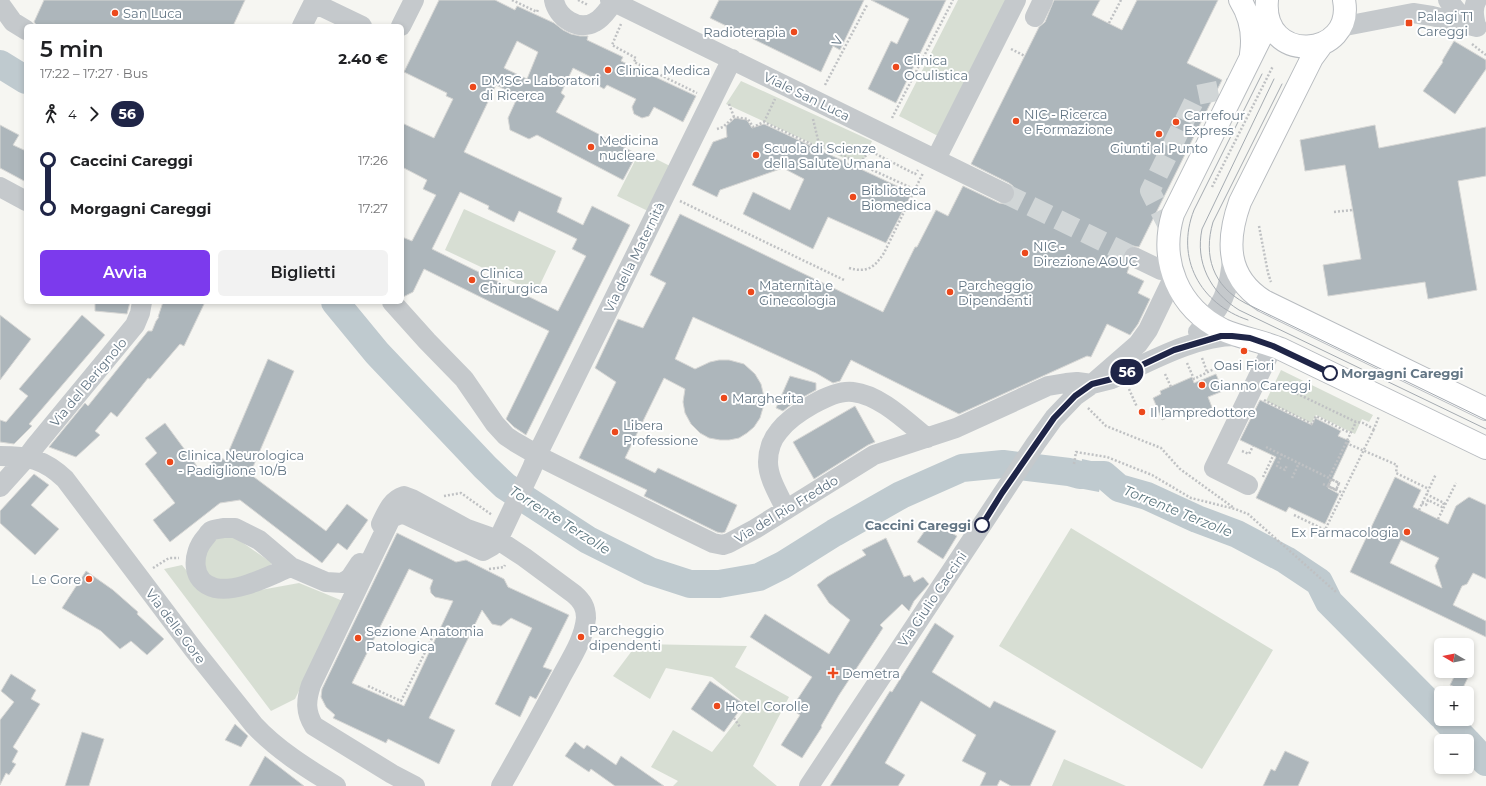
<!DOCTYPE html>
<html lang="it">
<meta charset="utf-8">
<style>
:root{--surface:#fff;--page:#f2f2f2;--text:#202124;--muted:#757577;--accent:#7c3aed}
body{margin:0;font-family:Montserrat,sans-serif;background:var(--page);color:var(--text);height:100vh;display:flex;flex-direction:column;font-size:15px;white-space:nowrap}
*{box-sizing:border-box;margin:0}
p{font-size:13px;color:var(--muted)}
.icon{flex:none;width:22px;height:22px;fill:none;stroke:currentColor;stroke-width:2;stroke-linecap:round;stroke-linejoin:round}
.map{position:relative;flex:1;overflow:hidden}
.sheet{position:absolute;left:24px;top:24px;width:380px;height:280px;display:flex;flex-direction:column;background:var(--surface);border-radius:6px;box-shadow:0 2px 6px #0003}
.sheet>*{flex:none}
.badge{padding:0 8px;border-radius:13px;font-size:14px;line-height:26px}
.needle{width:26px;rotate:280deg}
.controls{position:absolute;left:1434px;top:638px;display:grid;gap:8px}
.controls a{display:grid;place-items:center;width:40px;height:40px;border-radius:6px;background:var(--surface);box-shadow:0 2px 6px #0003;font-size:20px}
.map>.badge{position:absolute;translate:-50% -50%;box-shadow:0 0 0 2px #fff}
.legs{display:flex;align-items:center;gap:6px;height:44px;padding:0 16px;font-size:13px}
.legs p{margin-inline-start:auto}
.head{display:flex;align-items:center;justify-content:space-between;height:68px;padding:0 16px}
h1{font-size:22px;font-weight:600;line-height:30px}
.button{display:flex;gap:8px;margin-top:auto;padding:8px 16px}
.button a{flex:1;height:46px;border-radius:6px;background:var(--accent);color:#fff;font-size:16px;font-weight:600;line-height:46px;text-align:center}
.button a+a{background:var(--page);color:var(--text)}
ul{padding:0 16px;list-style:none}
li{display:flex;align-items:center;gap:14px;height:48px;font-size:15px}
li i{display:grid;place-items:center;width:6px;height:100%;margin:0 5px;background:currentColor}
li i::after{content:'';width:10px;height:10px;margin:-5px;border:3px solid;border-radius:50%;background:var(--surface)}
li p{margin-inline-start:auto}
li:first-child i{background:linear-gradient(#0000 50%,currentColor 0)}
li:last-child i{background:linear-gradient(currentColor 50%,#0000 0)}
.map>svg:first-child{display:block}
.green{fill:#d7ded3}
.water{fill:#bfcacf}
.lines{fill:none;stroke-linecap:round;stroke-linejoin:round}
.river{stroke:#bfcacf;stroke-width:28}
.building{fill:#adb6bb;stroke:#d7d7d5;fill-rule:evenodd}
.minor-tunnel{stroke:#d1d6d7;stroke-width:20;stroke-dasharray:20 10;stroke-linecap:butt}
.major-casing{stroke:#b8bcc0;stroke-width:24}
.path{stroke:#bfc1c3;stroke-width:2.5;stroke-dasharray:2 2;stroke-linecap:butt}
.minor{stroke:#c5c9cc;stroke-width:20}
.major{stroke:#fff;stroke-width:22}
.tram{stroke:#a5abb1;stroke-width:1}
.line-1-casing{stroke:#fff;stroke-width:9}
.line-1{stroke:#1f2547;stroke-width:6}
.poi-dot{fill:#ec491c;stroke:#fff;stroke-width:1.5}
.stop-1-dot{fill:#fff;stroke:#1f2547;stroke-width:2}
.labels{text-anchor:middle;stroke-width:4;stroke-linejoin:round;paint-order:stroke}
.poi-label{font-size:13px;fill:#637685;stroke:#fff;text-anchor:start}
.street-label{font-size:13px;fill:#637685;stroke:#fff}
.stop-label{font-size:13px;font-weight:bold;fill:#637685;stroke:#fff;text-anchor:start}
.water-label{font-size:14px;font-style:italic;fill:#5f7982;stroke:#fff}
</style>
<div class="map">
<svg width="1486" height="786" viewBox="0 0 1486 786">
<rect width="100%" height="100%" fill="#f6f6f2"/>
<path class="green" d="M958,0H1009L940,137L899,116Z
M741,81L872,141L861,166L726,104Z
M640,151L672,167L650,212L617,196Z
M464,209L556,251L536,293L445,250Z
M1281,370L1373,415L1369,422L1362,419L1355,434L1316,415L1311,423L1266,401Z
M1071,528L1273,650L1202,769L999,646Z
M226,536L236,538L272,563L267,569L221,583L205,574L204,553L216,539Z
M182,565L205,593L255,591L299,583L343,601L295,699L271,711L164,569Z
M637,644L747,646L735,667L789,697L753,766L777,786H673L678,781L651,767L673,730L712,752L748,706L712,677L666,668L650,699L613,676Z
M1064,759L1126,786H1052Z"/>
<path class="water" d="M1082,459L1105,464L1099,492L1078,488Z"/>
<g class="lines">
<path class="river" d="M0,64L26,80
M335,302L377,353L485,467L505,486L588,540L650,571L690,584H719L759,577L783,565L834,533L901,495L962,468L1003,464L1069,472L1080,475H1104L1119,488L1147,496L1197,519L1237,534L1286,560L1319,582L1329,602L1441,715
M1445,719L1466,741
M1467,742L1486,762"/>
</g>
<path class="building" d="M44,0H245L233,26H37L34,22Z
M439,0H495L515,10L517,6L554,23L563,30L571,34L580,36H588L587,40L623,57L621,61L696,96L683,122L654,107L649,116L642,118L634,114L632,107L636,99L607,85L604,89L594,83L595,79L573,68L561,93L565,96L556,112L637,154L623,180L537,135L529,139L510,130L508,118L518,96L496,85L464,152L562,198L557,212L583,225L592,206L630,225L526,435L514,427L506,419L549,331L424,269L413,292L403,297L402,296V237L412,241L436,195L423,189L427,180L402,167V123L434,138L453,99L446,96L447,93L404,72ZM517,41L538,52L527,79L504,68ZM460,192L489,206L488,209L514,222L519,211L577,239L572,249L586,256L558,311L432,249Z
M719,0H864L840,50L833,46L821,72L710,18Z
M871,0H946L896,103L868,89L891,41L897,44L909,19Z
M1054,0H1100L1092,15L1122,30L1137,0H1218L1187,63L1222,80L1139,247L1133,246L1127,248L1124,252L1123,257L1124,263L1129,267L1127,273L1144,281L1138,293L1150,299L1138,324L1130,335L1107,324L1091,357L1087,356L959,414L851,360L840,381L833,383L816,373L693,317L675,359L695,369L710,362L719,360H729L744,364L755,374L761,384L765,401L760,418L754,427L747,433L739,438L729,440H720L709,438L700,433L691,424L685,413L683,402L685,389L664,378L625,458L655,473L658,468L737,505L725,532L722,533L717,532L644,496L647,490L579,458L616,382L595,368L618,319L643,328L666,283L650,275L680,214L883,312L915,247H917L936,210L948,216L963,186L999,203L1005,204L1011,202L1014,198L1015,193L1013,186L1009,183L971,164L1039,27L1045,22Z
M1454,41L1486,60V69L1455,114L1423,91L1443,62L1442,61Z
M735,118L747,120L752,128L764,124L912,193L886,243L828,217L813,249L743,214L753,192L790,210L804,179L783,168L720,190L717,197L692,185L713,142L727,137L726,126Z
M0,125L19,135L13,145L26,151V182L0,168Z
M1375,125L1379,148L1486,127V176L1458,181L1477,290L1428,299L1425,282L1328,296L1323,265L1361,259L1345,165L1305,171L1300,140Z
M95,302H130L127,314L95,311Z
M163,302H205L184,346L180,344L150,379L148,378L117,417L111,412L95,431L100,435L76,457L49,447L85,403L88,406L148,331H152L156,321L159,317H158Z
M0,315L31,339L0,380Z
M82,315L105,335L29,424L32,426L14,444L0,442V420L6,422L28,396L19,389Z
M268,359L294,371L250,474L326,531L347,504L368,520L347,550L338,543L322,563L240,500L220,503L170,542L153,520L175,503L145,464L157,453L145,438L165,423L202,473L218,456L225,460Z
M1216,374L1223,391L1208,397L1213,410L1190,419L1186,410L1162,420L1153,398L1161,394L1160,391L1192,377L1194,383Z
M790,376L816,383V390L796,401L783,411L776,408Z
M1260,400L1312,425L1315,418L1341,431L1338,436L1350,441L1328,488L1339,494L1325,524L1289,507L1286,512L1256,498L1276,457L1240,440Z
M855,406L875,442L868,445L814,479L793,442Z
M34,474L49,485L31,505L59,529L35,555L0,523V511Z
M1395,477L1421,490L1413,507L1448,524L1456,506L1469,497L1486,505V579L1473,573L1467,584L1462,586L1453,605L1486,621V637L1350,572ZM1401,540L1439,558L1435,566L1442,588L1390,563Z
M931,522L957,536L943,559L917,542Z
M397,533L456,562L466,560L504,579L508,587L569,615L543,667L552,670L536,699L530,696L520,717L495,704L532,628L511,618L501,626L492,624L482,610L429,718L455,730L439,764L388,739L386,743L333,718L335,715L326,707L321,697L322,689ZM409,569L433,580L430,588L431,593L435,597L453,601L404,706L352,683Z
M886,538L904,577L910,575L914,582L923,577L929,584L914,601L909,611L902,604L880,625L883,628L839,695L821,726L822,727L802,758L781,745L800,715L791,709L812,677L750,637L765,614L829,654L850,620L829,603L817,585L827,577L866,555L862,550Z
M86,571L113,590L138,612L137,614L164,639L147,655L131,641L120,649L101,631L62,608Z
M935,623L954,636L932,672L990,708L994,701L1056,731L1030,786H1011L1000,780L997,786H980L986,773L962,761L976,735L921,701L885,763L905,775L898,786H830L890,691L892,692Z
M1457,671H1471L1462,690L1450,685Z
M11,674L36,690L31,699L40,704L13,747L18,751L12,762L16,764L9,775L6,773L0,785V720L14,702L1,691Z
M710,681L744,704L724,732L691,709Z
M235,724L248,736L241,747L225,740Z
M82,732L104,739L89,786H65Z
M575,742L584,749L587,745L616,765L621,756L664,786H615L591,769L589,772L565,756Z
M1285,751L1309,762L1298,786H1263L1271,769L1275,771Z
M265,756L304,786H249Z"/>
<g class="lines">
<path class="minor-tunnel" d="M1004,193L1134,257
M1169,228L1150,191L1197,95L1236,87"/>
<defs>
<path id="major" d="M1240,0C1250,16 1254,35 1251,54
M1267,0C1261,65 1355,59 1344,0
M1268,20L1263,33L1173,214C1159,261 1178,308 1223,330C1241,338 1262,341 1281,349L1486,448
M1323,43L1312,58L1240,202C1226,241 1226,277 1264,301L1486,409"/>
</defs>
<use href="#major" class="major-casing"/>
<path class="path" d="M512,0L537,12L538,9
M578,0L588,5
M1109,23L1121,0
M621,24L612,45L636,58L634,62L697,93
M1472,44L1486,55
M1011,49L1025,56
M825,85L867,5
M729,104L734,117
M892,118L953,0
M813,119L819,144
M764,122L775,99
M717,129L723,127L734,117L748,119L753,127L764,122L811,144L808,152L814,155L819,144L853,160
M859,167L864,157L870,153L876,154L915,174L918,170
M868,168L916,190
M1212,187L1273,66
M680,201L844,280
M1334,212L1352,210
M1259,226L1268,273L1271,282
M849,268C867,273 874,268 884,253L923,173
M1202,358L1207,372
M1187,363L1194,379L1214,369
M1165,374L1171,387
M1275,383L1356,422L1363,423L1374,429L1379,416
M1129,389L1137,407
M1264,400L1312,424L1316,416L1350,433
M1088,408L1106,426L1161,448L1180,469L1234,508
M1346,443L1397,465L1396,473L1429,489
M1266,447L1329,478L1356,422
M1242,451L1249,454L1253,446
M1282,454L1277,466L1285,470L1287,465
M1074,464L1076,452L1107,457L1152,475L1191,498L1235,509L1248,514L1336,592
M1263,477L1273,456
M1292,478L1299,463
M1323,484L1336,490L1339,483L1331,479L1328,486L1336,490L1339,483L1331,479L1328,486L1343,493
M444,496L461,493L492,515
M1422,503L1426,505L1428,500L1442,507L1444,503L1426,494
M1419,510L1436,474
M1294,515L1325,530L1374,429
M1438,519L1456,483
M153,568L169,558H179
M489,569L504,567L505,565
M368,686L401,701L435,632
M734,718L740,727"/>
<path class="minor" d="M554,0C557,17 578,32 595,22C603,18 608,9 614,2
M610,0L1004,193
M1448,0L1459,14L1473,24
M314,3L362,26
M0,4L13,22L26,30
M1035,17L1043,0
M302,26L315,0
M401,26L414,0
M1476,26C1474,17 1472,8 1477,0
M1340,27L1413,13L1432,16L1477,27
M936,159L1016,0
M0,187L26,201
M1134,257L1161,270
M392,302L427,341L464,379L495,424L506,436L515,442L546,460L678,526L713,543L723,545L729,543L755,529L874,455L956,428L1048,386L1066,383L1077,382L1092,384L1112,379C1149,362 1196,335 1238,336
M1198,332C1221,311 1231,287 1232,256
M0,456C28,456 44,459 65,479L194,650L254,725C277,750 308,769 336,786
M1248,485L1214,468L1273,346
M0,487L27,457L36,445L135,325L140,313L142,302
M786,510C779,495 768,478 768,462C768,451 772,439 779,431C791,415 832,389 853,392C880,395 906,421 927,438
M381,524C387,512 391,500 404,496L412,499L467,529L498,540L524,557L574,594C582,601 586,607 586,618C584,640 570,660 560,679C541,715 521,751 501,786
M223,528H235L259,540L291,567C270,575 238,593 215,588C190,582 192,553 205,538C207,536 209,532 211,531C214,529 220,529 223,528Z
M291,567L326,582L343,583L350,578L360,563
M415,786L392,774L314,726C305,712 306,700 311,685L391,518L398,515L404,514L483,551L492,546L498,540L532,468L537,455L732,59
M809,786L1036,443L1054,418L1075,396L1092,384L1138,344L1148,330L1173,278"/>
<use href="#major" class="major"/>
<path class="tram" d="M1274,79L1202,229C1195,262 1210,292 1239,310L1486,429
M1282,84L1213,222C1203,256 1213,286 1245,303L1486,420
M1248,320C1200,304 1175,258 1194,210L1262,74"/>
</g>
<g class="lines">
<defs>
<path id="line-1" d="M982,525L1002,493L1054,418L1075,396L1092,384L1112,379L1174,350L1221,336H1232L1250,338L1273,346L1330,373"/>
</defs>
<use href="#line-1" class="line-1-casing"/>
<use href="#line-1" class="line-1"/>
</g>
<g class="poi-dot">
<circle cx="115" cy="13" r="4"/>
<rect x="1405" y="19" width="8" height="8" rx="2"/>
<circle cx="794" cy="32" r="4"/>
<circle cx="896" cy="67" r="4"/>
<circle cx="608" cy="70" r="4"/>
<circle cx="473" cy="87" r="4"/>
<circle cx="1016" cy="121" r="4"/>
<circle cx="1176" cy="122" r="4"/>
<circle cx="1159" cy="134" r="4"/>
<circle cx="591" cy="147" r="4"/>
<circle cx="756" cy="155" r="4"/>
<circle cx="853" cy="197" r="4"/>
<circle cx="1025" cy="253" r="4"/>
<circle cx="472" cy="280" r="4"/>
<circle cx="751" cy="292" r="4"/>
<circle cx="950" cy="292" r="4"/>
<circle cx="1244" cy="351" r="4"/>
<circle cx="1202" cy="385" r="4"/>
<circle cx="724" cy="398" r="4"/>
<circle cx="1142" cy="412" r="4"/>
<circle cx="615" cy="432" r="4"/>
<circle cx="170" cy="462" r="4"/>
<circle cx="1407" cy="532" r="4"/>
<circle cx="89" cy="579" r="4"/>
<circle cx="581" cy="637" r="4"/>
<circle cx="358" cy="638" r="4"/>
<path d="M831 667h4v4h4v4h-4v4h-4v-4h-4v-4h4z"/>
<circle cx="717" cy="706" r="4"/>
</g>
<g class="stop-1-dot">
<circle cx="1330" cy="373" r="7"/>
<circle cx="982" cy="525" r="7"/>
</g>
<g class="labels">
<g class="poi-label">
<text x="123" y="18">San Luca</text>
<text x="1417" y="21">Palagi T1<tspan x="1417" dy="15">Careggi</tspan></text>
<text x="786" y="37" text-anchor="end">Radioterapia</text>
<text x="904" y="65">Clinica<tspan x="904" dy="15">Oculistica</tspan></text>
<text x="616" y="75">Clinica Medica</text>
<text x="481" y="85">DMSC - Laboratori<tspan x="481" dy="15">di Ricerca</tspan></text>
<text x="1024" y="119">NIC - Ricerca<tspan x="1024" dy="15">e Formazione</tspan></text>
<text x="1184" y="120">Carrefour<tspan x="1184" dy="15">Express</tspan></text>
<text x="599" y="145">Medicina<tspan x="599" dy="15">nucleare</tspan></text>
<text x="764" y="153">Scuola di Scienze<tspan x="764" dy="15">della Salute Umana</tspan></text>
<text x="1159" y="153" text-anchor="middle">Giunti al Punto</text>
<text x="861" y="195">Biblioteca<tspan x="861" dy="15">Biomedica</tspan></text>
<text x="1033" y="251">NIC -<tspan x="1033" dy="15">Direzione AOUC</tspan></text>
<text x="480" y="278">Clinica<tspan x="480" dy="15">Chirurgica</tspan></text>
<text x="759" y="290">Maternità e<tspan x="759" dy="15">Ginecologia</tspan></text>
<text x="958" y="290">Parcheggio<tspan x="958" dy="15">Dipendenti</tspan></text>
<text x="1244" y="370" text-anchor="middle">Oasi Fiori</text>
<text x="1210" y="390">Gianno Careggi</text>
<text x="732" y="403">Margherita</text>
<text x="1150" y="417">Il lampredottore</text>
<text x="623" y="430">Libera<tspan x="623" dy="15">Professione</tspan></text>
<text x="178" y="460">Clinica Neurologica<tspan x="178" dy="15">- Padiglione 10/B</tspan></text>
<text x="1399" y="537" text-anchor="end">Ex Farmacologia</text>
<text x="81" y="584" text-anchor="end">Le Gore</text>
<text x="589" y="635">Parcheggio<tspan x="589" dy="15">dipendenti</tspan></text>
<text x="366" y="636">Sezione Anatomia<tspan x="366" dy="15">Patologica</tspan></text>
<text x="842" y="678">Demetra</text>
<text x="725" y="711">Hotel Corolle</text>
</g>
<g class="street-label">
<text transform="translate(837 41) rotate(-62)" y="5">V</text>
<text transform="translate(807 96) rotate(26)" y="5">Viale San Luca</text>
<text transform="translate(634 257) rotate(-64)" y="5">Via della Maternità</text>
<text transform="translate(88 382) rotate(-50)" y="5">Via del Berignolo</text>
<text transform="translate(786 509) rotate(-31)" y="5">Via del Rio Freddo</text>
<text transform="translate(932 599) rotate(-56)" y="5">Via Giulio Caccini</text>
<text transform="translate(176 626) rotate(53)" y="5">Via delle Gore</text>
</g>
<g class="stop-label">
<text x="1341" y="378">Morgagni Careggi</text>
<text x="971" y="530" text-anchor="end">Caccini Careggi</text>
</g>
<g class="water-label">
<text transform="translate(1178 511) rotate(22)" y="5">Torrente Terzolle</text>
<text transform="translate(560 520) rotate(32)" y="5">Torrente Terzolle</text>
</g>
</g>
</svg>
<div class="controls">
<a><svg class="needle" viewBox="-14 -14 28 28"><path d="M0-13l5 13h-10z" fill="#e53935"/><path d="M0 13l5-13h-10z" fill="#757577"/></svg></a>
<a>+</a>
<a>−</a>
</div>
<b class="badge" style="left:1127px;top:372px;background:#1f2547;color:#fff">56</b>
<section class="sheet">
<div class="head"><div><h1>5 min</h1><p>17:22 – 17:27 · Bus</p></div><b>2.40 €</b></div>
<div class="legs"><svg class="icon" aria-label="walk" viewBox="0 0 24 24"><circle cx="13" cy="4" r="2"/><path d="M13 8l-2 6 4 7M11 14l-3 7M7 12l3-4h3l4 4"/></svg>4<svg class="icon" aria-label="forward" viewBox="0 0 24 24"><path d="M9 5l7 7-7 7"/></svg><b class="badge" style="background:#1f2547;color:#fff">56</b></div>
<ul>
<li><i style="color:#1f2547"></i><b>Caccini Careggi</b><p>17:26</p></li>
<li><i style="color:#1f2547"></i><b>Morgagni Careggi</b><p>17:27</p></li>
</ul>
<div class="button"><a>Avvia</a><a>Biglietti</a></div>
</section>
</div>
